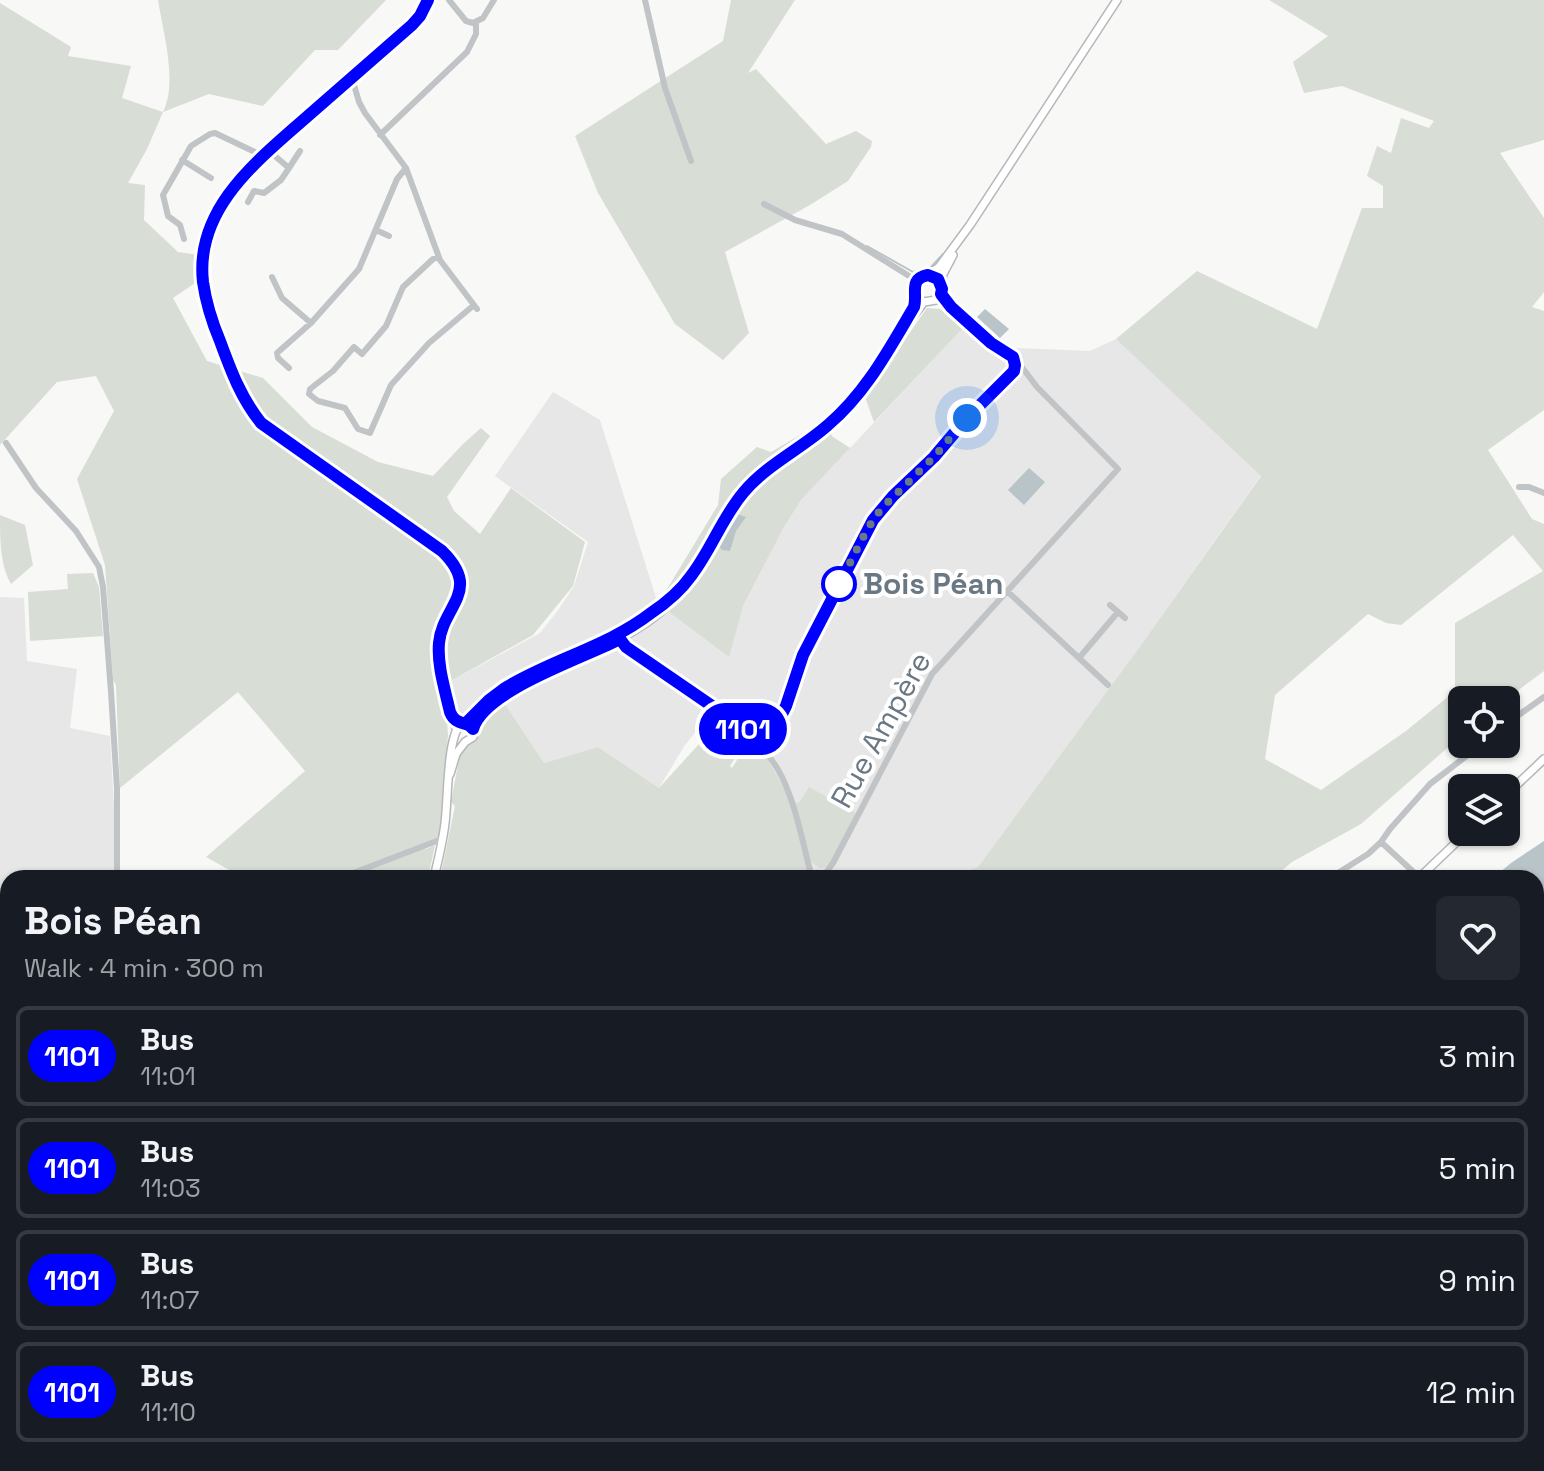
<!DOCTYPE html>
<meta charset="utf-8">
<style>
:root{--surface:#171b24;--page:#242831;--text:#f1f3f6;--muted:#9ea1a6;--line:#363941}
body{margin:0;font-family:"Space Grotesk",sans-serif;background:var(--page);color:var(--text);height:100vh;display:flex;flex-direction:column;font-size:30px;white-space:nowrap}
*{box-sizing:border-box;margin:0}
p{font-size:26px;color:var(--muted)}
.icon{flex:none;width:44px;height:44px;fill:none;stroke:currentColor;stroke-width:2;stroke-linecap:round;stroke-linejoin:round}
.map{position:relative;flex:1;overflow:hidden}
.side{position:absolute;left:0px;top:870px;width:1544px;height:602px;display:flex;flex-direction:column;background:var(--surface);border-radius:24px 24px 0 0;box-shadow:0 2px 6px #0004}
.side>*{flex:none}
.badge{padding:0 16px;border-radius:26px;font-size:28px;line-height:52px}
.buttons{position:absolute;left:1448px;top:686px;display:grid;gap:16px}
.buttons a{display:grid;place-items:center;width:72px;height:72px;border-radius:12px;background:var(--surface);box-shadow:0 2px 6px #0004;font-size:40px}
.you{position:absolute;width:40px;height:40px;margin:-20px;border:6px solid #fff;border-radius:50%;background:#1a73e8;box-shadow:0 0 0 12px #1a73e833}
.map>.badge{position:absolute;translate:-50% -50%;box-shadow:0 0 0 4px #fff}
.round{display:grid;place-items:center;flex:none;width:84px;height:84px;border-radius:12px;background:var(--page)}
.summary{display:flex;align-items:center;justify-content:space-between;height:136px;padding:0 24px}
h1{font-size:38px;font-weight:600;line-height:60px}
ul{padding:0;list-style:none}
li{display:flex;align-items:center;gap:24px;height:100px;margin:0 16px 12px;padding:0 8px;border:4px solid var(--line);border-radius:12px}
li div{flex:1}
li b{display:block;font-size:30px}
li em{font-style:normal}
li .badge{min-width:88px;font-weight:700;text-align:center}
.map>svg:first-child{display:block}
.built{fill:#e6e7e6}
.green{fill:#d8ddd5;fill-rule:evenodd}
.water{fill:#b9c4c8}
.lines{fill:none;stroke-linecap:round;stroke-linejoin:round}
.stream{stroke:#b9c4c8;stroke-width:2}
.major-casing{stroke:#b4b8bb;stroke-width:10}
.minor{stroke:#c0c4c7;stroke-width:6}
.major{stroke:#fff;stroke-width:7}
.rail{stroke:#a2a8ad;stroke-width:2;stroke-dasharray:12 6;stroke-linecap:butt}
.line-casing{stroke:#fff;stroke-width:18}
.line{stroke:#00f;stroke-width:12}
.walk{stroke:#6a7884;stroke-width:8;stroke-dasharray:0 14.4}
.stop-dot{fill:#fff;stroke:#00f;stroke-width:4}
.labels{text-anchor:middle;stroke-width:8;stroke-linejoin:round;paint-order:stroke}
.stop-label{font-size:30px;font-weight:bold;fill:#6a7884;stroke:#fff;text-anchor:start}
.street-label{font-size:30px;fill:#6a7884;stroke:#fff}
</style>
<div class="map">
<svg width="1544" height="1471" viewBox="0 0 1544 1471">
<rect width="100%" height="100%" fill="#f8f8f6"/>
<path class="built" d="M964,327L999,352L1013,348L1090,351L1116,339L1261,475L1141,645L978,867L948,878H816L793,805L762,749L748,742L711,711L683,748L659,788L598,747L544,763L505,704L458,717L449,682L540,633L559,609L574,586L588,542L495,476L553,392L600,420L658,604L728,656L743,606L784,527L801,500Z
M0,597L24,598L27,661L77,669L70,728L110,736L115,823V878H8V1118L0,1117Z
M1544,923V1225L1536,1227L1544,1249V1269L1536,1283V929Z
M1536,1289L1544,1300V1446L1536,1454Z
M8,1320V1406L0,1396V1321Z
M1052,1464H1399L1391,1471H1047Z
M1415,1464H1525L1518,1471H1408Z"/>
<path class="green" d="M158,0H386L338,50H315L263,106L209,94L163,112L147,149L128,183L145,185L144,220L178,252L199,255L195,283L173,298L207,361L263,378L312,427L378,462L433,476L463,444L481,428L490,436L447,497L454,511L480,534L511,488L585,542L573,586L533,635L449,682L458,717L452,712L445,711L447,720L448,735L441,825L439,837L424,850L435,845L428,878H244L206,857L305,771L238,692L120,788L116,685L113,680L105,565L77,479L114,411L96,376L57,382L0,445V3L71,47L68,56L131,66L122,98L163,112C178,82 163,32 158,0Z
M731,0H795L748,73L756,69L826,144L856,131L872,141L871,147L848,181L810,205L725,252L749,333L723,360L675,324L598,193L575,136L723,41Z
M1269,0H1544V140L1500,153L1544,218V292L1532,307L1544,311V410L1488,450L1532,519L1544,524V671L1505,700H1462V735L1361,824L1292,862L1273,878H948L978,867L1141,645L1261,476L1116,339L1197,271L1317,329L1362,208H1383V186L1367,176L1377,146L1391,153L1401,118L1429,128L1434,121L1342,86L1304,93L1293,62L1328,36ZM1513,535L1543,571L1455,623V691L1406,731L1321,790L1265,759L1275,695L1368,614L1386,623L1401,625Z
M927,308L940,309L964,327L874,422L865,397Z
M825,425L833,437L850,448L801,500L784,527L743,606L729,657L658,604L718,505L721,479L757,447L771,452L812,428Z
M0,515L25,525L33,565L11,584C0,565 0,538 0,515Z
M93,573L99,587L103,636L30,641L28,592L68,589L67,574Z
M505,704L544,763L598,747L659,788L699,744L715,756L709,749L716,739L737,755L730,766L732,768L748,742L762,749L793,804L800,802L809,787L856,813L830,864L826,867L820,868L811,862L816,878H440L455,806L451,802L460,754L478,735L487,718Z"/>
<path class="water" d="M985,309L1009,329L1000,338L977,317Z
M1029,468L1045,482L1024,505L1008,490Z
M737,514L746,517L736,531L730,551L722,550L718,545L719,540Z
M1544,841V925L1536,930V878H1493L1511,863Z
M957,1464H1034L1029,1471H952Z"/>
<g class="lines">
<path class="stream" d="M867,246L913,272L931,267L943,254
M954,262C948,271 943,280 946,291C950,304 989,337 1002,344
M445,1466L462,1471"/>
<defs>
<path id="major" d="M928,275L939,267L970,225L1117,0
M941,284L943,274L953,255
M908,323L924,302
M464,724L477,712
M450,774L456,754L465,742L473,737C473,733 473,729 474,725C484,689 601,652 635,630C648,622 662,612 673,600C703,570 715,525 743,493C766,465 801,448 828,425C866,392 889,349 914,307C916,298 913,295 914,287C917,272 932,274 940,282L941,294L936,300L924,302L916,297
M1506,795L1544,759
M434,878C438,860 443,841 445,823C448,800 447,739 460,725H469
M1419,878L1467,832
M405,1464L408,1471
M942,1471L948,1464"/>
</defs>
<use href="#major" class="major-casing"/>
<path class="minor" d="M428,0L420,16L412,25L250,167C216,203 196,248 206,298C209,314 215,330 221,345C231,373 241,399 261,423L442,551C457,566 465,586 454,606C449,618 441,627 439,640C437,657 448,716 455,731
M449,0L466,21L473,23L483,18L494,0
M645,0L665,88L691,161
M352,78L359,102L365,113L406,168L440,260L477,309
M380,135L467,52L476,34V23
M182,160L211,178
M289,168L300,151
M248,202L254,191L264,193L281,180L289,168L269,151
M764,204L795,220L842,234L917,281
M376,230L389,236
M184,239L180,225L168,216L163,195L191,146L210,134L215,133L257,153L261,158
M439,257L433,259L403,287L386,326L362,354L354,347L333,371L310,389L309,394L318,401L345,408L358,429L370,433L391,385L429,343L474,305
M272,277L282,298L311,323
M289,368L278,358L277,353L311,323L359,269L397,179L406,168
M6,443L36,488L76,531L99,567L103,587L111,692L117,788V878
M1519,487H1529L1544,493
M1007,591L1108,685
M1110,605L1125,618
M618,635L626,647C653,667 681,685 708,704C738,724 765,743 782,777C797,808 803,845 812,878
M1079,658L1118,612
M1506,724L1544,697
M758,742L767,735L778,722L786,706L803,655L873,520L893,496L934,457L967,418L1015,370V363L1013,357L991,343L951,307L941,294
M1381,842L1420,878
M340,878L442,839
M822,878L833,863L932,674L1118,469L1037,387L1021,366L1015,363
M1330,878L1368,854L1381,842L1390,829L1430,784L1482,744
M0,1123L8,1124
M0,1184H3L0,1206
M1544,1229L1542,1234L1544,1242
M1536,1237L1544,1268
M0,1261H8
M1536,1285L1544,1275
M0,1317L8,1316
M0,1414L8,1424
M0,1445L8,1437
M0,1460L8,1471
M41,1464L47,1471
M162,1464V1471
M214,1464L217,1471
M373,1464L379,1471
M503,1464L508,1471
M807,1464L815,1471
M913,1464L916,1471
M62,1471L64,1464
M436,1471L443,1464
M612,1471L613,1464
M767,1471L773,1464
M794,1471L800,1464
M821,1471L826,1464
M1397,1471L1404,1464"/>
<use href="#major" class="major"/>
<path class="rail" d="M1536,1386L1544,1379
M1536,1431L1544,1424
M1449,1471L1456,1464"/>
</g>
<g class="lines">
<defs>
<path id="line" d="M428,0L420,16L412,25C375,57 338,90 301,122C253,164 195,211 203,282C206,303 212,322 220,341C231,371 241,398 261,423L442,551C483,591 442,606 439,643C437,665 445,690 450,712C454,722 460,722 469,725L473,729C484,690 584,658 620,639L626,647L731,719L758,742L767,735L778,722L786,706L803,655L873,520L893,496L934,457L967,418L1014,371L1015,365L1013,357L991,343L951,307L941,294L942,289L938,279L928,275C908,279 918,293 914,307C889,349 866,393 828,425C801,449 766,465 743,493C722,518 711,550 691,576C681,590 666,603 651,613C607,647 552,659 505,688L489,700L467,722"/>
</defs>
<use href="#line" class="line-casing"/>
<use href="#line" class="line"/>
<path class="walk" d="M839,584L838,586L868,528L881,509L934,457L967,418"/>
</g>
<circle class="stop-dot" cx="839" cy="584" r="16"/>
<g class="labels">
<g class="stop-label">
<text x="863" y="594">Bois Péan</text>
</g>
<g class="street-label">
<text transform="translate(881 730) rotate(-61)" y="10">Rue Ampère</text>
</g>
</g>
</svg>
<div class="buttons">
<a><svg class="icon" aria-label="locate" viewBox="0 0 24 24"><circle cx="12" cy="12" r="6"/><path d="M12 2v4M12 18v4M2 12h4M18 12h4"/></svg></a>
<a><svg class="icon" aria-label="layers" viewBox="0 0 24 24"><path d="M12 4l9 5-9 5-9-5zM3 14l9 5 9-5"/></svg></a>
</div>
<div class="you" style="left:967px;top:418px"></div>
<b class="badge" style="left:743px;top:729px;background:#00f;color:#fff">1101</b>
<section class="side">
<div class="summary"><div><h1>Bois Péan</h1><p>Walk · 4 min · 300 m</p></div><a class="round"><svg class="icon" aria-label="heart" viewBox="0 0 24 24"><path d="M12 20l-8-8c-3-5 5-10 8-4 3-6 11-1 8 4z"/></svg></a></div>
<ul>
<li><span class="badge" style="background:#00f;color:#fff">1101</span><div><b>Bus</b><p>11:01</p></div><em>3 min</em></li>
<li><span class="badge" style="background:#00f;color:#fff">1101</span><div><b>Bus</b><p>11:03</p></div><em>5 min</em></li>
<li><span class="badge" style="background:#00f;color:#fff">1101</span><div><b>Bus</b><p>11:07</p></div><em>9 min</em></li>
<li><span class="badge" style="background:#00f;color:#fff">1101</span><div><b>Bus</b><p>11:10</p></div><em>12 min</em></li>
</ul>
</section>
</div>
